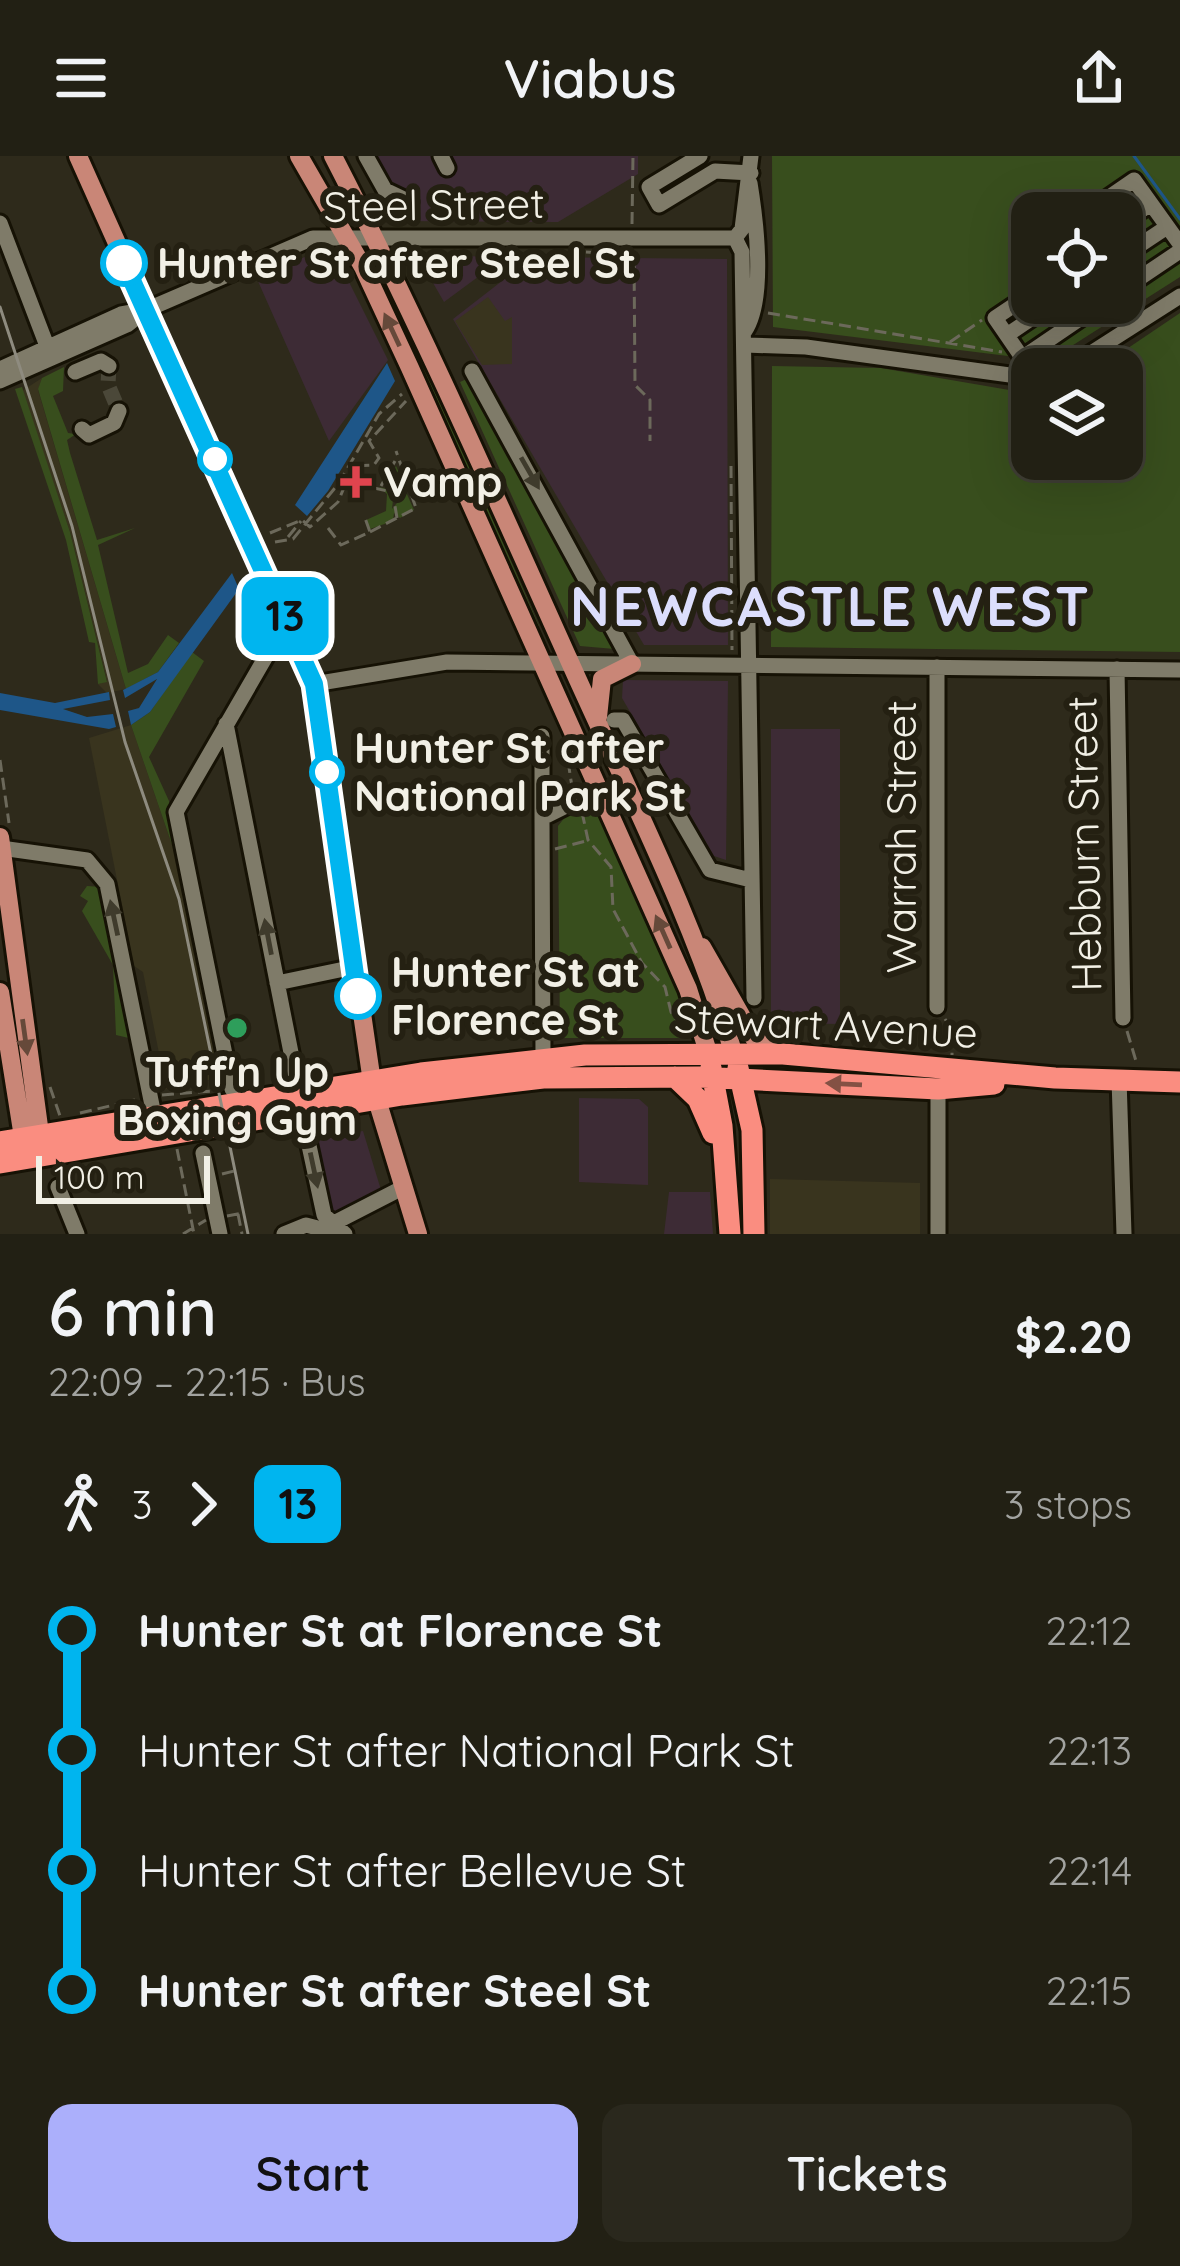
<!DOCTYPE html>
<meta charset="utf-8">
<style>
:root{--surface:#222014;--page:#2a281d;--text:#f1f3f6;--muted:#a2a3a0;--line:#3f3e34;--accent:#abaffb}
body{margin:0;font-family:Quicksand,sans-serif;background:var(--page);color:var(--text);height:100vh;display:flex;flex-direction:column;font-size:45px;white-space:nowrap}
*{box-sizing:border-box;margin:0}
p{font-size:39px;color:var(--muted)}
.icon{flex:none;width:66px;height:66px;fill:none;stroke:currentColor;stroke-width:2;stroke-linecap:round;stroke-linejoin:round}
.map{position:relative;height:1078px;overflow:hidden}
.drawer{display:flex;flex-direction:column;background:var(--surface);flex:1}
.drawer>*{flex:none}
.badge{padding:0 24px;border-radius:18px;font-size:42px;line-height:78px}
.fabs{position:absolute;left:1011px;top:36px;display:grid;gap:24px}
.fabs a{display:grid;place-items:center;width:132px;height:132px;border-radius:24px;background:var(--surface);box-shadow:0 12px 48px #0002,0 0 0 3px var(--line);font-size:60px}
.scale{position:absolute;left:36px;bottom:30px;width:174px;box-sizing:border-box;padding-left:12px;border:6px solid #f2f0e6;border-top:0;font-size:33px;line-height:42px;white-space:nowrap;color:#f2f0e6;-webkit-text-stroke:9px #242012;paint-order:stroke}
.map>.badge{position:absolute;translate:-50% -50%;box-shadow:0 0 0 6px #fff}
.legs{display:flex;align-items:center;gap:18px;height:132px;padding:0 48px;font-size:39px}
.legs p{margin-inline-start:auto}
.headline{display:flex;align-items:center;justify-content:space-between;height:204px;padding:0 48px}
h1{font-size:66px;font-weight:600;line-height:90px}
.button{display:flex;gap:24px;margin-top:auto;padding:24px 48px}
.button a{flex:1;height:138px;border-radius:24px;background:var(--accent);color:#111;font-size:48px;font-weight:600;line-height:138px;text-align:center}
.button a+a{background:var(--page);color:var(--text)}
ul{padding:0 48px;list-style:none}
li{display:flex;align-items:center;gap:42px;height:120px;font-size:45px}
li i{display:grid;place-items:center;width:18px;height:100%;margin:0 15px;background:currentColor}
li i::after{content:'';width:30px;height:30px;margin:-15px;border:9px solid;border-radius:50%;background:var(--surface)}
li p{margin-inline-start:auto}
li:first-child i{background:linear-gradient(#0000 50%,currentColor 0)}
li:last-child i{background:linear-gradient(currentColor 50%,#0000 0)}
header{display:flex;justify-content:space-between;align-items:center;height:156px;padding:0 48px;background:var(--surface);font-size:54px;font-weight:600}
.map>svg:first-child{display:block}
.commercial{fill:#3d2b35}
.built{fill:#39341e}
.green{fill:#384e1d;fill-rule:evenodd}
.water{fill:#1e5688}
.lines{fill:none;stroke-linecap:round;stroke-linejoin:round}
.stream{stroke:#1e5688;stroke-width:3}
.minor-tunnel{stroke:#4b4839;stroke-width:15;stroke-dasharray:15 8;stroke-linecap:butt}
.minor-casing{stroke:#161205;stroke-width:21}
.major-casing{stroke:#161205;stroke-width:24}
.highway-casing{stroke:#161205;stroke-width:27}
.path{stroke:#6c695b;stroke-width:3;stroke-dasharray:12 6;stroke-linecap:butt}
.minor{stroke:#7f7b69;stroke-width:15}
.major{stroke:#c98677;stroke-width:18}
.highway{stroke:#fa8d80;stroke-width:21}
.tram{stroke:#8e8b7f;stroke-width:3}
.oneway{fill:#66493a}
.oneway2{fill:#3f3b2c}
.oneway3{fill:#845144}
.line-1-casing{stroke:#fff;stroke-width:27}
.line-1{stroke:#00b5ef;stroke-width:18}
.stop-1-dot{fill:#fff;stroke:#00b5ef;stroke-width:6}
.health-dot{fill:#e0444e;stroke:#242012;stroke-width:4.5}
.leisure-dot{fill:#2e9e5b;stroke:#242012;stroke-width:4.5}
.labels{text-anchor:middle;stroke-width:12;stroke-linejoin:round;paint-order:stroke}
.street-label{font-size:42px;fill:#f2f0e6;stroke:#242012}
.stop-label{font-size:42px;font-weight:bold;fill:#f2f0e6;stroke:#242012;text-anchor:start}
.poi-label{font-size:42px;font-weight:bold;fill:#f2f0e6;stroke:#242012;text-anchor:start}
.district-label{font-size:54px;font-weight:bold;letter-spacing:3px;fill:#dcdefc;stroke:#242012}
</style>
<header><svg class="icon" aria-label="menu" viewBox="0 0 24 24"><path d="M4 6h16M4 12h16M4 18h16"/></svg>Viabus<svg class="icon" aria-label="share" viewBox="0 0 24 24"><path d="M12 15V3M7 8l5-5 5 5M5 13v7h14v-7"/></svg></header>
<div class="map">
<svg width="1180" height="1078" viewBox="0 0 1180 1078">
<rect width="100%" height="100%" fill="#2e2a1b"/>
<path class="commercial" d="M358,0H638V18L558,66L397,65Z
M311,98L339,106L388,204L329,285L257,123Z
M417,99L505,101L444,146Z
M533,101L727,103L728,489H644L453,163Z
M623,524L728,525L726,704L714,700L622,542Z
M771,573H840V868L771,867Z
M579,942L639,943L648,951V1029L579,1026Z
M363,975L381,1034L330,1061L312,984Z
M669,1036H710L713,1078H664Z"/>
<path class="built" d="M488,141L505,165L512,161V208L482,209L455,165Z
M42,222L38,234L126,533L107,537L98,528L107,525L70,376L22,235Z
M131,569L185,727L228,928L215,930L213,923L166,933L143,816L134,810L89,582Z
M770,1023L920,1027V1078H770Z"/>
<path class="green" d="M772,0H1180V121L1048,205L773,171ZM1032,57H1122V147H1032Z
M386,117L539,470L534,473L380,120Z
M1180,157V496L771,491L772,210L881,212L1032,238V303H1122V213H1097Z
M64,211L63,235L53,240L68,277L76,278L67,284L70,297L97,384L135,372L98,389L128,517L148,508L168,479L179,487L158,516L126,533L38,233L42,222Z
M469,222L626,494L580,490L460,226Z
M22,231L70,376L107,526L98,528L95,487L89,486L66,384L15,233Z
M396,310L407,334L394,335L392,353L406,336L414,354L400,362L394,357L393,365L370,373L366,364L386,355L387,338L379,331L387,333L384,327Z
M192,496L204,505L149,601L169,645L185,727L131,569L150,556Z
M587,650L596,654L694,875L679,882H560L558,670L569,656Z
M87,730L102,731L133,883L116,879L113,809L82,755L88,745L80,740Z"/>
<path class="water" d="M387,207L395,225L328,335L307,360L295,349Z
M232,417L239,433L150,556L131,569L128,555L139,552L157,523L125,542L123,534L158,516Z
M109,536L110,544L63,553L87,561L113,558L116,571L109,573L0,554V537L55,547Z"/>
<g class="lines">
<path class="stream" d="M1134,0L1180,63"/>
<path class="minor-tunnel" d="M109,210L108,229L119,255"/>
<defs>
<path id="minor" d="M366,0L385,34L410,46
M441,0L447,12
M700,0L649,31L659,49L715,15L751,17
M1086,57L1134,24L1180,88
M0,67L47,190
M1122,67L1151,48
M735,82L742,96L754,842
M735,82L742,73L751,0
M1122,101L1167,71
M1122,134L1180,95
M1032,137L995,162L1032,216
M745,175C766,143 756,64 750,27
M1007,179L1054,147
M745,189L806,191L1032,222
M1022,202L1103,147
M0,213L121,158L143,154
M1066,213L1180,140
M472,215L632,508
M75,216L101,205L109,210
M0,225L127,169L146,154L313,82H735
M82,273L89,279L114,267L119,255
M937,511V851
M1117,513L1123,862
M314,528L447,506L1180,514
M614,564H623L710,714L751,724
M226,568L299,937
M542,580V662
M1,692L87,704L107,728L154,959
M277,827L354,811
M543,902L542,662L600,633
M1119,923L1124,1078
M242,945L232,933L176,656L272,490L294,480
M302,957L324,1059L345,1078
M203,997L220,1078
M58,1031L77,1078
M334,1067L404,1031
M284,1078L306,1069L329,1075
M938,1078V933"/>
<path id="major" d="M78,0L314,528L372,926
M299,0L363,111L410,212L688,833L709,899
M333,0C418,165 493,335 569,504C627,634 694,763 734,899
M598,561L602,523L632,508
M0,681L40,978
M702,791L754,882L779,896
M0,836L23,981
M377,944L418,1078"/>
<path id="highway" d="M711,912L722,970L730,1078
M738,912L752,974L754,1078
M675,921L698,943L713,977
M0,986L421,917L585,899L783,898L1055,922L1180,926
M0,1007L402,939L543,922L699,921L938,933L994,928"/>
</defs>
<use href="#minor" class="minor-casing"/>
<use href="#major" class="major-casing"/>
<use href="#highway" class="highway-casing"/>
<path class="path" d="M632,68L633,0
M568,95L634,99L635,229L650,244V285
M768,157L1002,196
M950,186L982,164
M731,310L732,494
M381,330L395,305
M374,332L396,337
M397,362L394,344L409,334
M328,372L341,389L370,376L364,359
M370,376L416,352L396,295
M270,377L302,364L310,371L338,346L353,310L374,309L379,302L369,285L406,245
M288,381L301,365
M275,386L293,383L339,327L379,258L402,238
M0,604L9,667
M568,605L572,631
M582,656L588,684L611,711L613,753L642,807L665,831L671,856L682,871
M555,693L586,685
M945,863L952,873V899
M1127,875L1136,905
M50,931L60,960
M162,939L212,935
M80,957L135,944
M177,993L194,1078
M222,1018L234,1015
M238,1058L242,1078
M227,1060L243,1057
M183,1078L206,1064"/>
<use href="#minor" class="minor"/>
<use href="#major" class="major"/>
<use href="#highway" class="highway"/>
<path class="tram" d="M0,151L72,370L125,586L179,743L248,1078"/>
</g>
<defs><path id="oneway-solid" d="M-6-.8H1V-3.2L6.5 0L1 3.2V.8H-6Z" transform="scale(3)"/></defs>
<g class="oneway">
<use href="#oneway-solid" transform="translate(392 174) rotate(-115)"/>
<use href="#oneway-solid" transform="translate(663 776) rotate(-114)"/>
<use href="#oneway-solid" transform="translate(25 881) rotate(82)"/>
</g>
<g class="oneway2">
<use href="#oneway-solid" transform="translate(530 317) rotate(60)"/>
<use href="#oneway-solid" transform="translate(114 762) rotate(-102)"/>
<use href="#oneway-solid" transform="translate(268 781) rotate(-101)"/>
<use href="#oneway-solid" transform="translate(314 1014) rotate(78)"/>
</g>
<use class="oneway3" href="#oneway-solid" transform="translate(844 928) rotate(-177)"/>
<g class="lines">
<defs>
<path id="line-1" d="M124,107L314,528L358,840"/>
</defs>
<use href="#line-1" class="line-1-casing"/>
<use href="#line-1" class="line-1"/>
</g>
<g class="stop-1-dot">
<circle cx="124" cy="107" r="21"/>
<circle cx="215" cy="303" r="15"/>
<circle cx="327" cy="616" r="15"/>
<circle cx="358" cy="840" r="21"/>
</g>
<path class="health-dot" d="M350 308h12v12h12v12h-12v12h-12v-12h-12v-12h12z"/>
<circle class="leisure-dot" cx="237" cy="872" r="12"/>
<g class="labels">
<g class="street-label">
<text transform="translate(434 49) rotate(-1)" y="15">Steel Street</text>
<text transform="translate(901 681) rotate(-90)" y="15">Warrah Street</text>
<text transform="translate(1084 688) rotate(-91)" y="15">Hebburn Street</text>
<text transform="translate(826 869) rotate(3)" y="15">Stewart Avenue</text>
</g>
<g class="stop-label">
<text x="157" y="122">Hunter St after Steel St</text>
<text x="354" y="607">Hunter St after<tspan x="354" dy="48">National Park St</tspan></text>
<text x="391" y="831">Hunter St at<tspan x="391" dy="48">Florence St</tspan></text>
</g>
<g class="poi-label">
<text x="383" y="341">Vamp</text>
<text x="237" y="931" text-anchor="middle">Tuff'n Up<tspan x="237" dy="48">Boxing Gym</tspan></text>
</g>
<g class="district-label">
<text x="831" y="470">NEWCASTLE WEST</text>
</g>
</g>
</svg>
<div class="fabs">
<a><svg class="icon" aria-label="locate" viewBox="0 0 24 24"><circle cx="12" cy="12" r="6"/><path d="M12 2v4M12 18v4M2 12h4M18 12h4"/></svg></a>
<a><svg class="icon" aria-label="layers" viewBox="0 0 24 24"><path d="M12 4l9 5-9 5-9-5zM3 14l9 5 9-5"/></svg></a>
</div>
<div class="scale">100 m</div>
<b class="badge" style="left:285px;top:460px;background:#00b5ef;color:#111">13</b>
</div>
<section class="drawer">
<div class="headline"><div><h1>6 min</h1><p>22:09 – 22:15 · Bus</p></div><b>$2.20</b></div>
<div class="legs"><svg class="icon" aria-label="walk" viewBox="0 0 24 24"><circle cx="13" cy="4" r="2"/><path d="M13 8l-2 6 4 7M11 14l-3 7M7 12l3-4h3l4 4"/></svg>3<svg class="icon" aria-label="forward" viewBox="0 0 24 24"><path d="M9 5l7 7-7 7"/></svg><b class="badge" style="background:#00b5ef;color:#111">13</b><p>3 stops</p></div>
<ul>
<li><i style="color:#00b5ef"></i><b>Hunter St at Florence St</b><p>22:12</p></li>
<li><i style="color:#00b5ef"></i><span>Hunter St after National Park St</span><p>22:13</p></li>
<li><i style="color:#00b5ef"></i><span>Hunter St after Bellevue St</span><p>22:14</p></li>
<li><i style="color:#00b5ef"></i><b>Hunter St after Steel St</b><p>22:15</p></li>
</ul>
<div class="button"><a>Start</a><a>Tickets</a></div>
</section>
